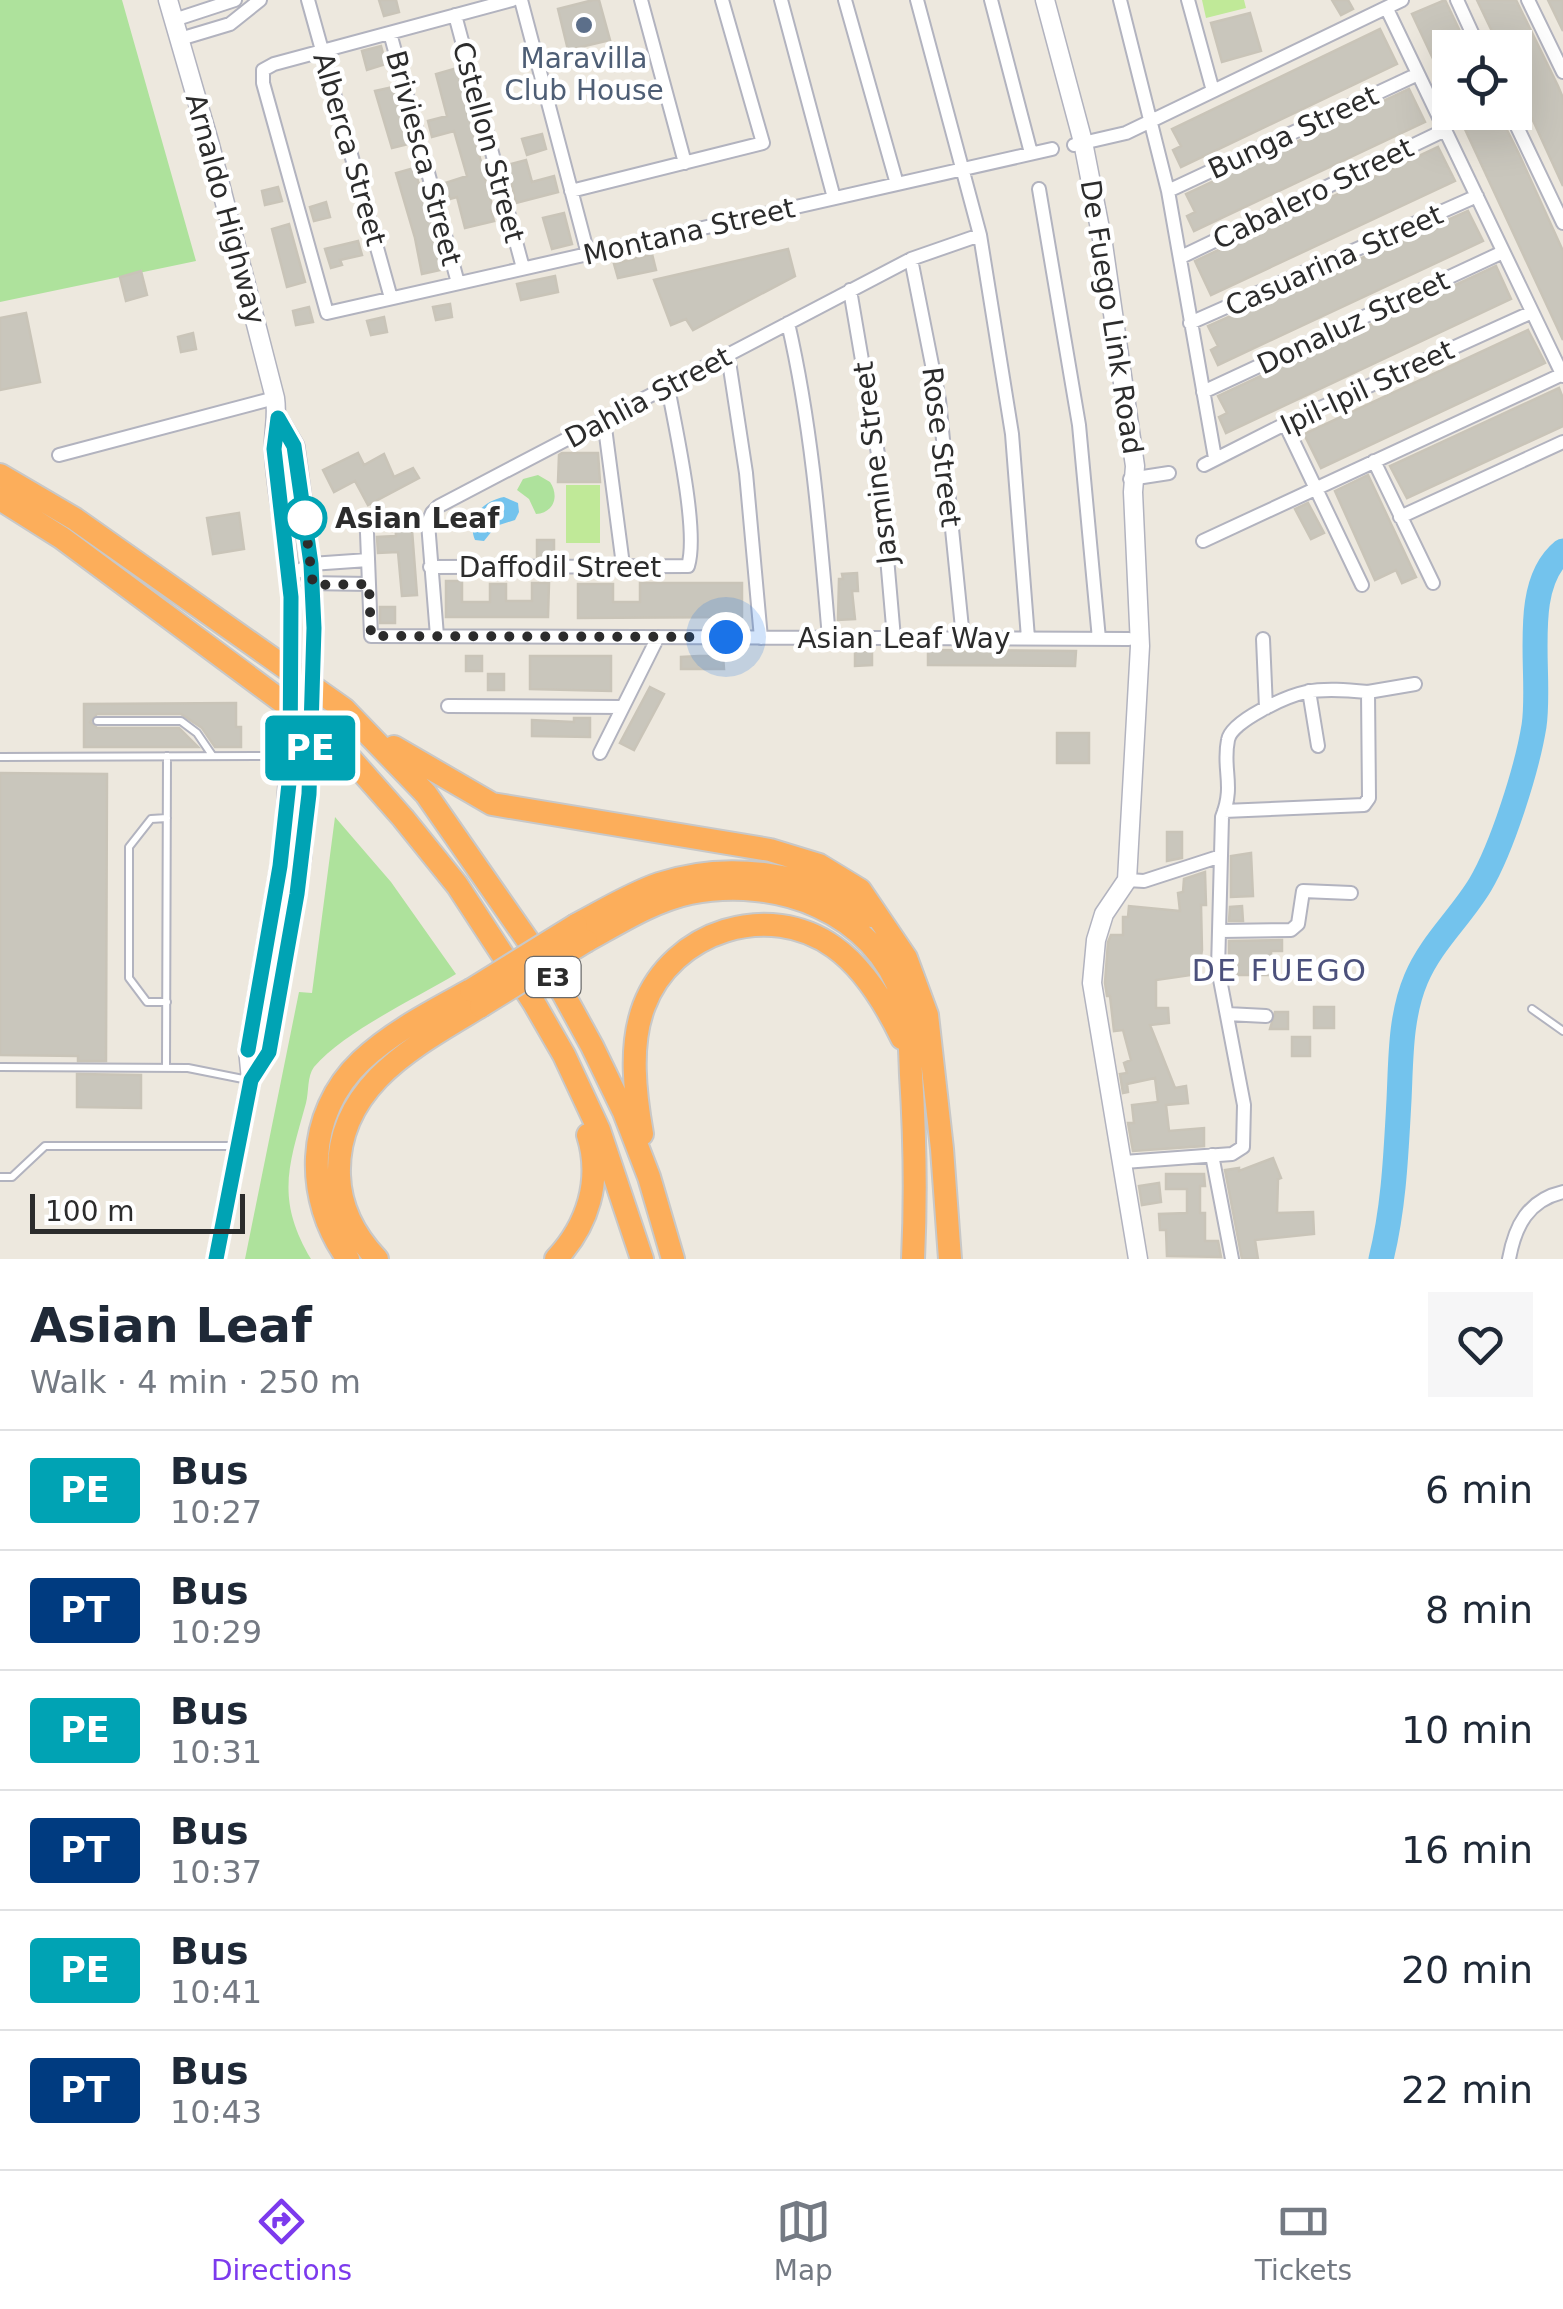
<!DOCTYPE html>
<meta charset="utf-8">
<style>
:root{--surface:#fff;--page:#f6f6f7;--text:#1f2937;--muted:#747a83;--line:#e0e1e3;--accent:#7c3aed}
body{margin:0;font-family:"DejaVu Sans",sans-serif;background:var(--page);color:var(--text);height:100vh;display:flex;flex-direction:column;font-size:38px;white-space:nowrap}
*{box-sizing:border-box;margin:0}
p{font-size:32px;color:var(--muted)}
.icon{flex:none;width:55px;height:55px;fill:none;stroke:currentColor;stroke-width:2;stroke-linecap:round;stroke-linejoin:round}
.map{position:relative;height:1259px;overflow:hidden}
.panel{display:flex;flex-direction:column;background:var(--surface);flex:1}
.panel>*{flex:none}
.badge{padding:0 20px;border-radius:8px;font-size:35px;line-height:65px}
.controls{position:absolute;left:1432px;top:30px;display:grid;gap:20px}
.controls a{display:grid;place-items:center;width:100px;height:100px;border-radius:0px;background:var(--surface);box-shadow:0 10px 40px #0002;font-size:50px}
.scale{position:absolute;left:30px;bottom:25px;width:215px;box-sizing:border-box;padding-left:10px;border:5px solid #2c2c2c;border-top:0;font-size:28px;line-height:35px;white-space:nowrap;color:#2c2c2c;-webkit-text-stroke:8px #fff;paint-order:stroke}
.you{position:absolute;width:50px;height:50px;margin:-25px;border:8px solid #fff;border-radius:50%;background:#1a73e8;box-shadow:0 0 0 15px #1a73e833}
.map>.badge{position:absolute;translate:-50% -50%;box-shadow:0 0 0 5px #fff}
.round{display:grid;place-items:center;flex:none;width:105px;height:105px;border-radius:0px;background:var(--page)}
.overview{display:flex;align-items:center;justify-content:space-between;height:170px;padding:0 30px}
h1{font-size:48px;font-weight:600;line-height:75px}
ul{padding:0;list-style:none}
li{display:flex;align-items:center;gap:30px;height:120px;padding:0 30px;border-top:2px solid var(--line)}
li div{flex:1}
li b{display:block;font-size:38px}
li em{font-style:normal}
li .badge{min-width:110px;font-weight:700;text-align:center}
.menu{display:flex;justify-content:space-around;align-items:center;height:140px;border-top:2px solid var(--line);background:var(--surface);font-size:28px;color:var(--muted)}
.menu a{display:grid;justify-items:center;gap:5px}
.menu .active{color:var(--accent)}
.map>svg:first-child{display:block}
.green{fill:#aee29c}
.pitch{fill:#c0e998}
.water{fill:#73c3ed}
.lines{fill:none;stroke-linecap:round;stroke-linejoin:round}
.river{stroke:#73c3ed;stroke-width:25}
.building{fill:#c9c6bc;stroke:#c9c4b8;stroke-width:2.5}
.lane-casing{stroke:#b2b3bf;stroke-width:10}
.street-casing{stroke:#b2b3bf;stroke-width:16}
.secondary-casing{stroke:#b2b3bf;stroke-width:21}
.highway-casing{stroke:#c8c8c8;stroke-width:26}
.lane{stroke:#fff;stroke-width:6}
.street{stroke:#fff;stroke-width:12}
.secondary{stroke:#fff;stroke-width:18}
.highway{stroke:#fcae5b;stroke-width:22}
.secondary-bridge-casing{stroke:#b2b3bf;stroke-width:21;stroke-linecap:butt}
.highway-bridge-casing{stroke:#c8c8c8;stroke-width:26;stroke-linecap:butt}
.secondary-bridge{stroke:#fff;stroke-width:18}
.highway-bridge{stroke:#fcae5b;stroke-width:22}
.line-casing{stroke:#fff;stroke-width:22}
.line{stroke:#00a3b4;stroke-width:15}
.walk{stroke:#2c2c2c;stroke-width:10;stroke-dasharray:0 18}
.service-dot{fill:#5c6f8a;stroke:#fff;stroke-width:4}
.stop-dot{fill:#fff;stroke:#00a3b4;stroke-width:5}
.labels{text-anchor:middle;stroke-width:9;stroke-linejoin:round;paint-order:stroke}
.shield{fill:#fff;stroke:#6b6b6b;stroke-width:2.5}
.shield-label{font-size:25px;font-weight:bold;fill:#2c2c2c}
.service-label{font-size:28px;fill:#4e5e75;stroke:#fff}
.street-label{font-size:28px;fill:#2c2c2c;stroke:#fff}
.stop-label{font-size:28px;font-weight:bold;fill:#2c2c2c;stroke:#fff;text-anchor:start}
.neighbourhood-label{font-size:30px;letter-spacing:2.5px;fill:#4c517c;stroke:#fff}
</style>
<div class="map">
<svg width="1563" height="1259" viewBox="0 0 1563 1259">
<rect width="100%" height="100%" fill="#ede8de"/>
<path class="green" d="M0,0H122L196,261L0,302Z
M538,475L550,482C560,497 553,513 536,514L529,499L517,490L523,479Z
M335,817L391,882L456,974C415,999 345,1031 314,1067C307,1076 309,1092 306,1103C289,1165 275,1198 311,1259H245L299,992L312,993Z"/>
<path class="pitch" d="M1202,0H1244L1246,8L1206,18Z
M566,485H600V543H566Z"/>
<path class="water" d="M504,497L518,503L519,512L515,520L496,526L484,541L475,540C466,518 483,501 504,497Z"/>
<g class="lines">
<path class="river" d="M1381,1259C1394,1207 1396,1153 1399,1100C1401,1059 1400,1017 1416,979C1431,943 1460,918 1480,885C1502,848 1527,769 1534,726C1542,674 1519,587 1563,551"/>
</g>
<path class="building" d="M379,0H396L399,12L384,16Z
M593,0H599L610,40L568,50L558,9Z
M1332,0H1348L1353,9L1341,15Z
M1445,0L1468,48H1450V95L1412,14Z
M1477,0H1516L1558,86L1563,98V186L1515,81V48H1500Z
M1548,0H1563V31Z
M1250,13L1261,51L1222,62L1211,23Z
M1380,29L1397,64L1181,167L1173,150L1181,146L1172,129Z
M381,46L386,64L367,70L362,51Z
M457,68L493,209L491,210L494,221L465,228L457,197L450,199L445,183L467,176L454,131L432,137L428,121L447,116L436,74Z
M393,87L408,144L392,148L375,91Z
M1409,89L1425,122L1194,231L1187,216L1195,212L1186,194Z
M1457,112H1498L1518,152L1563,251V340Z
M542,134L546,149L527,155L522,139Z
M1438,147L1455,181L1211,295L1195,261Z
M526,160L532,182L554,176L558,192L516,203L507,165Z
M414,168L432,226L440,270L422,274L415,238L396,173Z
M278,187L282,201L265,205L262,191Z
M326,202L330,217L314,221L310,207Z
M1468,211L1483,241L1218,365L1211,350L1218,346L1208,326Z
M564,213L572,244L552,249L543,218Z
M289,224L305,282L287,287L272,229Z
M358,241L362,255L340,260L342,265L331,268L325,249Z
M788,249L795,276L693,330L686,319L671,325L654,280Z
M652,254L656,270L618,278L614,264Z
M1496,266L1511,299L1226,433L1219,417L1227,413L1218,396Z
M141,271L147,295L126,301L120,277Z
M555,276L558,292L521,300L517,284Z
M450,304L452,317L436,320L433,307Z
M309,307L313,322L296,325L293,311Z
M26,313L40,382L0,390V318Z
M384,317L387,332L371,335L367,321Z
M1528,330L1545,363L1321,468L1304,434Z
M193,333L196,349L181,352L178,337Z
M1559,388L1563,398V426L1407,498L1390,466Z
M358,453L364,465L384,454L394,477L413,468L419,478L368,505L355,481L334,492L323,470Z
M562,453H598L600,482H558L559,455Z
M1368,475L1416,577L1402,583L1396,570L1375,580L1335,491Z
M1308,503L1324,533L1311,539L1295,509Z
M239,513L244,549L213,554L207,518Z
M411,517L417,595L402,596L398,552L378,553L377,537L396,536L395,518Z
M537,540H554V557H537Z
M857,573L858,591H852L855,619L838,620L839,579H843L842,574Z
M446,581H462V602H490V584H506V601H532V583H549L548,617H446Z
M640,583H742V617L578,618V584H613V602H640Z
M380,607H395V623H380Z
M872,650V665L855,666V651Z
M928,650L1076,651L1075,666L928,665Z
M466,656H482V671H466Z
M530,656H611V691L530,689Z
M699,656H723L724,669H681V657Z
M488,674H504V690H488Z
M650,687L664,694L634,750L620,743Z
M236,703V727H241V747H215L202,728L181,714H97L90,722L97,728H179L198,747H84V704Z
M574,718H590V737L532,736V720L574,722Z
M1057,733H1089V763H1057Z
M0,773L107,774L106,1061H78V1056L0,1055Z
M1167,832H1182V858L1167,861Z
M1251,853L1253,896L1231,897V856Z
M1205,872L1206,905H1201L1202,950L1198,974L1156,980V1008H1168L1169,1023L1150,1025L1175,1088L1186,1086L1188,1103L1166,1105L1169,1131L1204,1128V1146L1133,1151L1128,1123H1134L1132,1105L1158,1102L1155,1078L1127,1084L1128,1092L1123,1093L1120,1074L1127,1073L1124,1063L1131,1060L1123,1030L1114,1031L1110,996H1107L1105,983L1108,942L1111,935H1123V917H1128L1129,906L1180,911L1178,893L1183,892L1184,879Z
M1242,906L1243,921H1229L1230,907Z
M1282,940V951H1271L1272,975H1229V941Z
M1314,1007H1334V1028H1314Z
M1275,1012H1288V1029H1270Z
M1292,1037H1310V1056H1292Z
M77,1074L141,1075V1108L77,1107Z
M1273,1158L1281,1178L1278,1179L1277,1213L1313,1212L1314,1234L1255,1240L1258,1259H1242L1225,1170L1239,1168V1171Z
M1166,1174H1204L1205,1186H1200V1213H1205V1241H1218L1221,1257L1167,1256L1166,1230H1160L1159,1214L1187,1213V1189H1166Z
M1159,1183L1161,1202L1142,1205L1139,1186Z"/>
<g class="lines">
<defs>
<path id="lane" d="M97,721H181L197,733L212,755
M0,757L289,756
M167,1002H147L129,978V847L151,819L167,818
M1532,1009L1563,1031
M0,1067L188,1068L248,1080
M166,1068L167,756
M0,1177H12L45,1146H236"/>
<path id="street" d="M308,0L391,298
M512,0L274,64L263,70V83L327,313L1052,149
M521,0L588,254
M641,0L685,163
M781,0L834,198
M845,0L897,184
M917,0L980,235L1012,434L1028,638
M991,0L1031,153
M1120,0L1168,191L1215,458
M1188,0L1213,91
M1457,0L1479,48
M1528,0L1563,72
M1387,9L1563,376
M455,15L523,268
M174,20L235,0
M390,33L458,283
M180,39L230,24L260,0
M1510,112L1563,223
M1074,145L1126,133L1402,0
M1039,189L1079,425L1099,639
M571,191L763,143L722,0
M1168,191L1418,74
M1181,257L1445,130
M911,259L939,400L963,638
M850,290L878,454L894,638
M788,323C812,427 820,532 829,638
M1190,323L1477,196
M728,355L746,473L761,638
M1203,392L1503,252
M604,420L623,565
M1285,424L1362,585
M59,455L275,398
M1374,461L1433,583
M1204,465L1285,424L1532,312
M1130,479L1169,473
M1400,517L1563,442
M367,533L371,636L1129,639
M1203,541L1563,374
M430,567L688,566C699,531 675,427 668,387
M290,576L311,564L368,560
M306,583L369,584
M437,636L428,523L432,513L439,506L911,259L980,235
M1263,639L1266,708
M1309,691L1318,746
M1368,692L1415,684
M448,706L623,707
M600,753L658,637
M1127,880L1144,881L1221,856
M1220,931L1291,930L1298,924L1303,891L1351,893
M1227,1014L1266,1016
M1212,1155L1232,1259
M1124,1162L1232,1154L1243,1147L1244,1105L1218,969L1222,817C1235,785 1222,769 1228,740C1231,721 1287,696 1306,692C1325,688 1348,690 1368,692L1369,798L1364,805L1224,811
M1509,1259C1515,1226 1528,1200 1563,1192"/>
<path id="secondary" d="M168,0L210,145L275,398C278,418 273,433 274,452C277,504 291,554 291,607
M1045,0L1083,142L1103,244L1135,466L1133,492L1140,646L1127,880L1104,914L1096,940L1092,983L1138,1259
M279,419L295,446L311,564L314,628
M251,1080L269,1052L302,857L311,746
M216,1259L251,1080L248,1049L284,842L291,728"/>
<path id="highway" d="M0,475L75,519L344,709L426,794L558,984L592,1046L624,1112L649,1177L673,1259
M0,499L62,538L334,740L403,818L457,885L534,1003L564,1055L599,1130L642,1259
M394,747L492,804L770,850L819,865L860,890L906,958L927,1015L942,1149L950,1259
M576,925C603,911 630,894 659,884C727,861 814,872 871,916
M586,941C619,923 653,901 690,893C777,876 874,911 903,999C910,1023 910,1050 911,1075C915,1137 916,1197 913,1259
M642,1134C635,1094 629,1045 644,1006C672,931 769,900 834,947C864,968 886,1005 902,1038
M348,1259C304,1199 305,1114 361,1061C393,1031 433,1011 471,990
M377,1259C355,1236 340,1207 339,1175C336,1086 415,1046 481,1006
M556,1259C588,1225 602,1180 588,1135"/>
</defs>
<use href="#lane" class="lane-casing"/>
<use href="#street" class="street-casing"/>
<use href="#secondary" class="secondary-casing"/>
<use href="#highway" class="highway-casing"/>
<use href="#lane" class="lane"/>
<use href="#street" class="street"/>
<use href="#secondary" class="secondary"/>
<use href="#highway" class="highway"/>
<defs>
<path id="secondary-bridge" d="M291,607V728
M311,746L314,628"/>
<path id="highway-bridge" d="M471,990L576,925
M481,1006L586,941"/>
</defs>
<use href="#secondary-bridge" class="secondary-bridge-casing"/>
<use href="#highway-bridge" class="highway-bridge-casing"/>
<use href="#secondary-bridge" class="secondary-bridge"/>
<use href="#highway-bridge" class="highway-bridge"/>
</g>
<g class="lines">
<defs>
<path id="line" d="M216,1259L251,1080L269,1052L297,894L309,794L314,628L311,564L294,446L278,418L274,449L291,597L290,774L280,866L248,1050"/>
</defs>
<use href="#line" class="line-casing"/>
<use href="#line" class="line"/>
<path class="walk" d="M305,518L304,513L313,585L369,584L371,636L726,637"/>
</g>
<circle class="service-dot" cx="584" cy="25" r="10"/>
<circle class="stop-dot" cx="305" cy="518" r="20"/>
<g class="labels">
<rect class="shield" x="525.5" y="957" width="55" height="40" rx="8"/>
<g class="shield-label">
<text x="553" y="986">E3</text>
</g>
<g class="service-label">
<text x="584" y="68">Maravilla<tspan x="584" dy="32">Club House</tspan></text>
</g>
<g class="street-label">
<text transform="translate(1293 132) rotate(-25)" y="10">Bunga Street</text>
<text transform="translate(489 142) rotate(75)" y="10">Cstellon Street</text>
<text transform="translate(350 149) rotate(74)" y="10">Alberca Street</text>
<text transform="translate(424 158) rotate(75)" y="10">Briviesca Street</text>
<text transform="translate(1313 193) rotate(-26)" y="10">Cabalero Street</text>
<text transform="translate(226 209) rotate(75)" y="10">Arnaldo Highway</text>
<text transform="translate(689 231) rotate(-13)" y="10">Montana Street</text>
<text transform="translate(1334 260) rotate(-24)" y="10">Casuarina Street</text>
<text transform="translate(1112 317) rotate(81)" y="10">De Fuego Link Road</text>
<text transform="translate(1353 322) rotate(-25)" y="10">Donaluz Street</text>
<text transform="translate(1367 387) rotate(-25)" y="10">Ipil-Ipil Street</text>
<text transform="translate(648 397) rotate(-28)" y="10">Dahlia Street</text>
<text transform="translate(942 447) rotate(83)" y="10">Rose Street</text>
<text transform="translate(875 463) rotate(-97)" y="10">Jasmine Street</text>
<text x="560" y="577">Daffodil Street</text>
<text x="904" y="648">Asian Leaf Way</text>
</g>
<g class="stop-label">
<text x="335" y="528">Asian Leaf</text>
</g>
<g class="neighbourhood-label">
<text x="1280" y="981">DE FUEGO</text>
</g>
</g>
</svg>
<div class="controls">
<a><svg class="icon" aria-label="locate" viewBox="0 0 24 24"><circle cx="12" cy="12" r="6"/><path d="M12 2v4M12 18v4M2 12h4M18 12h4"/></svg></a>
</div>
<div class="scale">100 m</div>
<div class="you" style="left:726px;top:637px"></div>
<b class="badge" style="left:310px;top:748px;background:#00a3b4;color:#fff">PE</b>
</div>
<section class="panel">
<div class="overview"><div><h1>Asian Leaf</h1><p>Walk · 4 min · 250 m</p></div><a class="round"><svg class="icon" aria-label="heart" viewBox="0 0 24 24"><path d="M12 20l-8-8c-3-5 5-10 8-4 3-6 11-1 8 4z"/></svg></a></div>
<ul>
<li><span class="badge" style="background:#00a3b4;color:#fff">PE</span><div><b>Bus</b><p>10:27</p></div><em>6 min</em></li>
<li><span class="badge" style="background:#003b80;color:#fff">PT</span><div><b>Bus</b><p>10:29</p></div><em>8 min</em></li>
<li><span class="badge" style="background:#00a3b4;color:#fff">PE</span><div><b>Bus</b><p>10:31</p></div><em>10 min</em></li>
<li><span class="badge" style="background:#003b80;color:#fff">PT</span><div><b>Bus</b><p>10:37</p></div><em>16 min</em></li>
<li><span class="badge" style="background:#00a3b4;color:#fff">PE</span><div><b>Bus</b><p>10:41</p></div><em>20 min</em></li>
<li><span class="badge" style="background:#003b80;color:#fff">PT</span><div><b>Bus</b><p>10:43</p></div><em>22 min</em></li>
</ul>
</section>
<nav class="menu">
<a class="active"><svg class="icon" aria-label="directions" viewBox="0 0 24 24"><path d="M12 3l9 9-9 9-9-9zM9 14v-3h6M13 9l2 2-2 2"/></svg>Directions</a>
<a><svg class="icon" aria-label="map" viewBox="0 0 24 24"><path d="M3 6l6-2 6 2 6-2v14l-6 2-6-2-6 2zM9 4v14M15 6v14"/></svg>Map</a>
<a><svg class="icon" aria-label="tickets" viewBox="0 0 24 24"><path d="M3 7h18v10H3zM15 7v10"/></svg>Tickets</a>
</nav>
